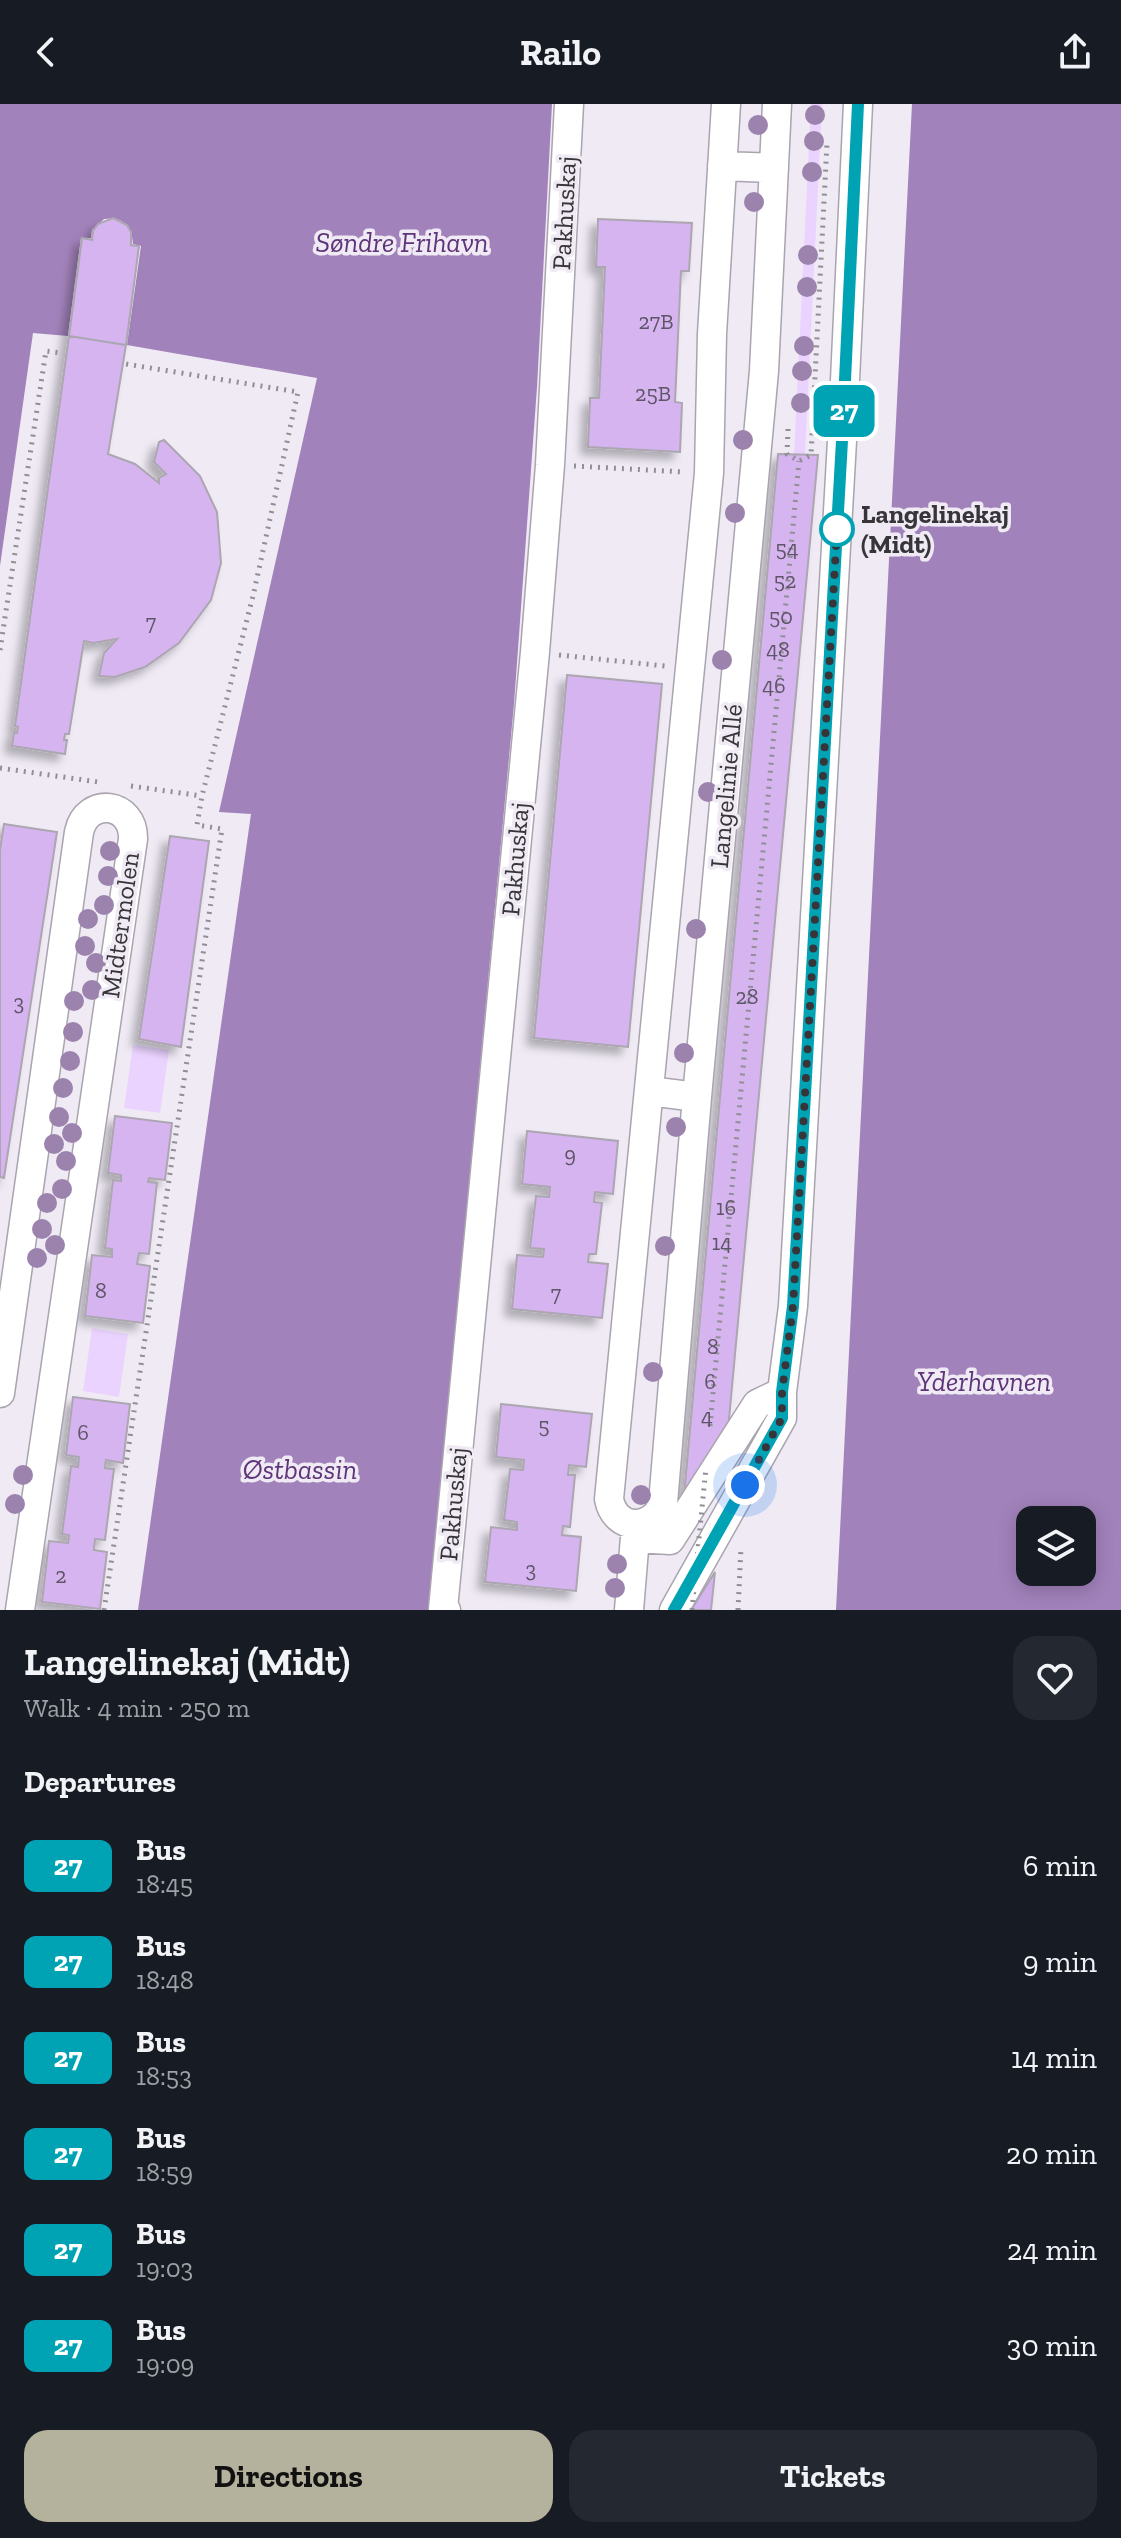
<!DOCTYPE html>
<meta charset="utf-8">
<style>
:root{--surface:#171b24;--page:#242831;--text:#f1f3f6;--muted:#9ea1a6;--accent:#b4b19c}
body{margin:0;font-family:"Zilla Slab",serif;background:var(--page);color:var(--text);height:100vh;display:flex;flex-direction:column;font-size:30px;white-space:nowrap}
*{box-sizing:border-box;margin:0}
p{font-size:26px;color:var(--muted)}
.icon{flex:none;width:44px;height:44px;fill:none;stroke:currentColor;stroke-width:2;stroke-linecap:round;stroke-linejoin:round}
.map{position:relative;height:1506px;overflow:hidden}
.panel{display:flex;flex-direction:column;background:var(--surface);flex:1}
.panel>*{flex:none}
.badge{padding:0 16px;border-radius:12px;font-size:28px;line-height:52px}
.fabs{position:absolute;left:1016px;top:1402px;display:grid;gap:16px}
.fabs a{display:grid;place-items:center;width:80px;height:80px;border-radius:16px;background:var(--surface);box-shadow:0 4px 20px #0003;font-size:40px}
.you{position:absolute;width:40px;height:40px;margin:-20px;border:6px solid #fff;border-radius:50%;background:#1a73e8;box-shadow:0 0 0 12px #1a73e833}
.map>.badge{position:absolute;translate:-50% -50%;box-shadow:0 0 0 4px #fff}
h2{padding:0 24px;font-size:30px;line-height:72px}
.round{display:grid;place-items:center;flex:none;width:84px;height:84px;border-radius:24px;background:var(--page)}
.summary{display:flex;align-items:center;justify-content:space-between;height:136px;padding:0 24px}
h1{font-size:38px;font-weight:700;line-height:60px}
.action{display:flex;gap:16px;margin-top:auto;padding:16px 24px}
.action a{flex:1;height:92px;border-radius:24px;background:var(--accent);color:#111;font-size:32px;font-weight:700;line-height:92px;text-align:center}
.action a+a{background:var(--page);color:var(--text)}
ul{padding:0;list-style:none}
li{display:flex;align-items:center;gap:24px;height:96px;padding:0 24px}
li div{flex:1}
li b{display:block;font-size:30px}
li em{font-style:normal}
li .badge{min-width:88px;font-weight:700;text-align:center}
header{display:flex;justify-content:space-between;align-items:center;height:104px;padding:0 24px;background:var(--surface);font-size:36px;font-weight:700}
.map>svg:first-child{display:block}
.green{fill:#ebd3ff}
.water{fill:#a282bb;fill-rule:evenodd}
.building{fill:#d5b4f0;stroke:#aba6b0;stroke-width:2;filter:url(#shadow)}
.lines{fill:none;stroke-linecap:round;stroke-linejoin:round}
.minor-casing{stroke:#a9a4ae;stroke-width:31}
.path{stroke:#918e95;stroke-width:5;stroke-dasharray:2 6;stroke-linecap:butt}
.minor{stroke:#fff;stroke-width:28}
.path-bridge{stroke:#918e95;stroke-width:5;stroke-dasharray:2 6;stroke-linecap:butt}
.tree{fill:#9c83ae}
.line-casing{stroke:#fff;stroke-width:18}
.line{stroke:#00a3b4;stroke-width:12}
.walk{stroke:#373539;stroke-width:8;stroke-dasharray:0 14.4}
.stop-dot{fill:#fff;stroke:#00a3b4;stroke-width:4}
.labels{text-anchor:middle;stroke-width:7;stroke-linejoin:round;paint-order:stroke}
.number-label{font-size:22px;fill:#5e5567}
.street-label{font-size:26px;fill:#373539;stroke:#efeaf4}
.stop-label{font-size:26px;font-weight:bold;fill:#373539;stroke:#efeaf4;text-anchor:start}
.water-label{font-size:28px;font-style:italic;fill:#5e347a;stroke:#efeaf4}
</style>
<header><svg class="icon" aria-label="back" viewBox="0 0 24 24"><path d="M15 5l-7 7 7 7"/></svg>Railo<svg class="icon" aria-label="share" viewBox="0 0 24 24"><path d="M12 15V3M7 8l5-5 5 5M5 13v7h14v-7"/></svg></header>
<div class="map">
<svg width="1121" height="1506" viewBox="0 0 1121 1506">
<defs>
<filter id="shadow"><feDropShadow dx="-7" dy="7" stdDeviation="4" flood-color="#0004"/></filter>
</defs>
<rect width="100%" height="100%" fill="#efeaf4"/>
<path class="green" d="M811,0H822L805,351L794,350Z
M133,941L169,946L160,1009L124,1004Z
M92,1224L128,1230L119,1293L83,1287Z"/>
<path class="water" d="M0,0H552L537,283L514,600L429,1506H138L251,710L219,708L317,274L127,241L141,142L133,140C132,122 123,112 104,115L92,126L91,134H81L68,232L33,229L0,462Z
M912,0H1121V1506H836ZM1030,1416H1082V1468H1030Z"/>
<path class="building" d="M113,114L127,121L131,128V141L139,142L126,241L69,232L82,134L92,136L93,127L98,120Z
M598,115L692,119L689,167H681L675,298L682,299L680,348L588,343L590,294H599L605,163H596Z
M69,232L126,241L108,350L135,360L159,379V374L166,370L154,358L159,338L164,336L200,372L217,408L221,459L211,496L179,539L145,563L115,573L99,572L104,549L117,535L93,539L84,537L69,630H65L64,636H67L65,650L12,642L14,628L17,629L18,623L15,622Z
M778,350L818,351L728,1326L683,1403Z
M567,571L662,580L628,943L534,934Z
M4,720L57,728L4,1074L0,1073V746Z
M170,732L209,737L181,943L139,935Z
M115,1012L172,1019L165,1076L149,1074L148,1078L157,1079L149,1150L139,1149L137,1160L150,1162L143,1219L85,1212L92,1151L112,1153V1145L105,1144L113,1076L121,1077V1071L108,1069Z
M527,1027L618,1037L613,1090L595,1088L594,1098L602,1099L596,1150H589L588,1158L608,1160L602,1214L512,1205L517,1151L543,1153L544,1145L530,1144L536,1092L549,1093L550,1083L522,1080Z
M73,1293L130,1300L123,1359L106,1356L105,1364L114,1365L105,1436L95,1435L94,1446L107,1448L100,1505L42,1498L49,1437L68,1439L69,1431L62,1430L71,1362L78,1363L79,1353L66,1351Z
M501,1300L592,1310L586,1363L569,1361L568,1371H575L570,1423L563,1422L562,1431L581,1433L576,1487L485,1478L491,1423L517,1426V1418L504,1416L510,1365L523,1366L524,1356L496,1353Z
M715,1468L711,1506H691Z"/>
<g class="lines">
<defs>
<path id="minor" d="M726,0L712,230L709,369L609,1395C615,1427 653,1428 663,1399L697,993L764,267L777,0
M722,62L774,64
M649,987L697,993
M0,1289L79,728C87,692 134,698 133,735L20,1506
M635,1434L670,1436L757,1300L782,1288
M446,1506L443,1505L535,548L550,361L569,0
M629,1506L636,1421
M674,1506L782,1314V1288L793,1202L843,319L858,0"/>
</defs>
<use href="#minor" class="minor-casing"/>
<path class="path" d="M788,325L787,350L799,357L811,351L827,39
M574,362L684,368
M0,546L46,247L62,249
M559,551L665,562
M0,664L98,678
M131,682L202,692
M710,1322L799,357
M104,1506L222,725L197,721L202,692L253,492L298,288L126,260
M738,1506L741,1443"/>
<use href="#minor" class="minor"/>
<path class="path-bridge" d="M692,1506L706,1363"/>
</g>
<g class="tree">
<circle cx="815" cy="11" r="10"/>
<circle cx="758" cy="21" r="10"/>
<circle cx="814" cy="37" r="10"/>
<circle cx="812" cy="68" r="10"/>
<circle cx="754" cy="98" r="10"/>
<circle cx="808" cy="151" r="10"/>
<circle cx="807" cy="183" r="10"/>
<circle cx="804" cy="242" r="10"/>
<circle cx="802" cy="267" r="10"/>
<circle cx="801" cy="299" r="10"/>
<circle cx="743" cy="336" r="10"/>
<circle cx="735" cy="409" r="10"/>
<circle cx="722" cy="556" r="10"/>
<circle cx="708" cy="688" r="10"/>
<circle cx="110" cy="747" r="10"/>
<circle cx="108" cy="772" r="10"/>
<circle cx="104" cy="801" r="10"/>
<circle cx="88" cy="815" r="10"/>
<circle cx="696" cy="825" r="10"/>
<circle cx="85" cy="842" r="10"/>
<circle cx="96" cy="859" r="10"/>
<circle cx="92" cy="886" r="10"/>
<circle cx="74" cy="897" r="10"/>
<circle cx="73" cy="928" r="10"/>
<circle cx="684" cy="949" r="10"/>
<circle cx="70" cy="957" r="10"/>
<circle cx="63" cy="984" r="10"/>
<circle cx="59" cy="1013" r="10"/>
<circle cx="676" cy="1023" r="10"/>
<circle cx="72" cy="1029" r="10"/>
<circle cx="54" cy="1040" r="10"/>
<circle cx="66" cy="1057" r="10"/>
<circle cx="62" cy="1085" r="10"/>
<circle cx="47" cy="1099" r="10"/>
<circle cx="42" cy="1125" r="10"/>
<circle cx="55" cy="1141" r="10"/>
<circle cx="665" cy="1142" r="10"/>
<circle cx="37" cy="1154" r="10"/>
<circle cx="653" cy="1268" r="10"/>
<circle cx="23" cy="1371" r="10"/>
<circle cx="641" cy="1391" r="10"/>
<circle cx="15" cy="1400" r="10"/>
<circle cx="617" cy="1460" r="10"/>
<circle cx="615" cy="1484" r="10"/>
</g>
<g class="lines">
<defs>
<path id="line" d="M674,1506L782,1314V1288L793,1202L843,319L858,0"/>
</defs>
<use href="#line" class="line-casing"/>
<use href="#line" class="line"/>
<path class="walk" d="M745,1381L782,1314V1288L793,1202L837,425"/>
</g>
<circle class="stop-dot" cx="837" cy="425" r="16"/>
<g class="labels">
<g class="number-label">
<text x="656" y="225">27B</text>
<text x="653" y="297">25B</text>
<text x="787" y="452">54</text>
<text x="785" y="484">52</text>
<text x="781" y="520">50</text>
<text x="151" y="526">7</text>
<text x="778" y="553">48</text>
<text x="774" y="589">46</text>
<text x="747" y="900">28</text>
<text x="19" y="906">3</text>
<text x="570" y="1058">9</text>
<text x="726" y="1111">16</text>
<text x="722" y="1146">14</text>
<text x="101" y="1194">8</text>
<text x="556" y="1197">7</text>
<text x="713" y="1250">8</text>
<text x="710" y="1285">6</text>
<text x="707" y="1320">4</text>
<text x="544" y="1329">5</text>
<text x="83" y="1336">6</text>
<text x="531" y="1473">3</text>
<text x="61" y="1479">2</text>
</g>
<g class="street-label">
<text transform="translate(564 109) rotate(-87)" y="9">Pakhuskaj</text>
<text transform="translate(726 682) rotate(-85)" y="9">Langelinie Allé</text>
<text transform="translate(515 755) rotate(-85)" y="9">Pakhuskaj</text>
<text transform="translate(120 821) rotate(-82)" y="9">Midtermolen</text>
<text transform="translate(453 1400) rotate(-85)" y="9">Pakhuskaj</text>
</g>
<g class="stop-label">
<text x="861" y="419">Langelinekaj<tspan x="861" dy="30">(Midt)</tspan></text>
</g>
<g class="water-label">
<text x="402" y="148">Søndre Frihavn</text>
<text x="984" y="1287">Yderhavnen</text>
<text x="300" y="1375">Østbassin</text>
</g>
</g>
</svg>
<div class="fabs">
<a><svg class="icon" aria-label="layers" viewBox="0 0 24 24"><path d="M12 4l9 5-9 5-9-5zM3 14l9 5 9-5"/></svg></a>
</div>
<div class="you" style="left:745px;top:1381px"></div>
<b class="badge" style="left:844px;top:307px;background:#00a3b4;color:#fff">27</b>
</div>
<section class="panel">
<div class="summary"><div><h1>Langelinekaj (Midt)</h1><p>Walk · 4 min · 250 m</p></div><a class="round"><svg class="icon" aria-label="heart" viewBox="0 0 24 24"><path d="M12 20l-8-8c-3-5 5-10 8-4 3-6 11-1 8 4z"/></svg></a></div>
<h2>Departures</h2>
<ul>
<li><span class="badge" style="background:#00a3b4;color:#fff">27</span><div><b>Bus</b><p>18:45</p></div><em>6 min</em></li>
<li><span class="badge" style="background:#00a3b4;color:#fff">27</span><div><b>Bus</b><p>18:48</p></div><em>9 min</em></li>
<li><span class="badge" style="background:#00a3b4;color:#fff">27</span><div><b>Bus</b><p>18:53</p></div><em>14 min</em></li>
<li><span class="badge" style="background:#00a3b4;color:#fff">27</span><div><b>Bus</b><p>18:59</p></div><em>20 min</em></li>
<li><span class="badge" style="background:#00a3b4;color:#fff">27</span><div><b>Bus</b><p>19:03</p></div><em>24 min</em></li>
<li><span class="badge" style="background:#00a3b4;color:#fff">27</span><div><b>Bus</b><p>19:09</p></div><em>30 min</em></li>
</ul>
<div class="action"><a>Directions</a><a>Tickets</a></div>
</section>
